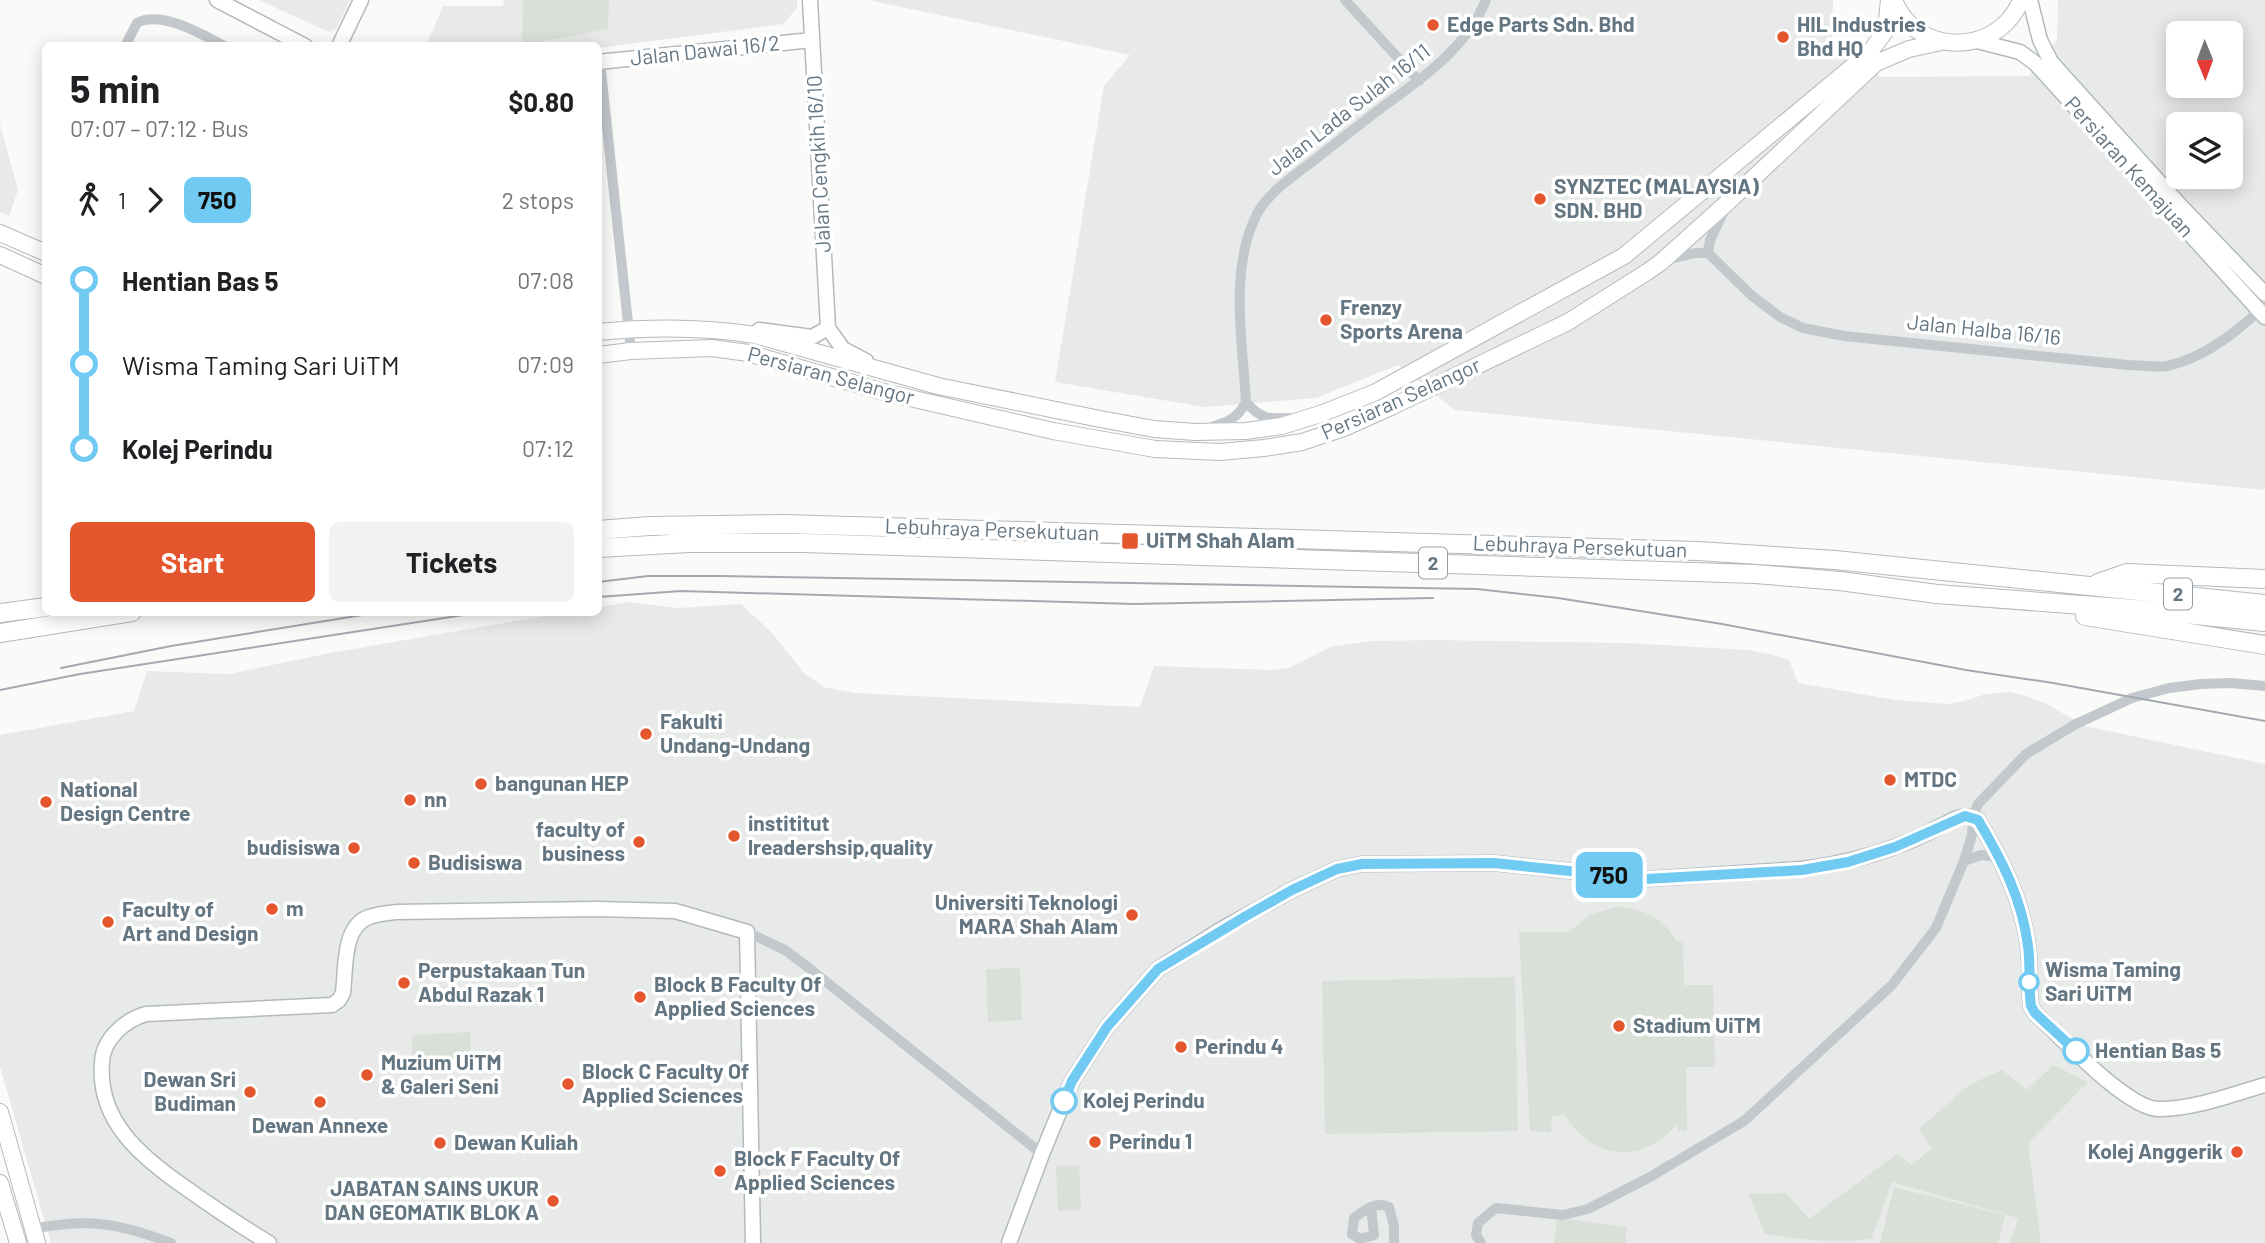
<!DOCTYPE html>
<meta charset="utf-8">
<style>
:root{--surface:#fff;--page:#f2f2f2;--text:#202124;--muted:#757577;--accent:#e4572e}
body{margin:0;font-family:Barlow,sans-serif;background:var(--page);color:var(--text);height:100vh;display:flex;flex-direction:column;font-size:26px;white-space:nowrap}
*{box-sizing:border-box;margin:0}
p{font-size:23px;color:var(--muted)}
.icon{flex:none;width:38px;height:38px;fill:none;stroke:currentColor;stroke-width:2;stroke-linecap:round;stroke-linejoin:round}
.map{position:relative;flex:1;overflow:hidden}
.sheet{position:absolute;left:42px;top:42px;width:560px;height:574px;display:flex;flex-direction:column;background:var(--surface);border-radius:10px;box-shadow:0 4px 18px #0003}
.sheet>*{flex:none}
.badge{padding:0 14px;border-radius:10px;font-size:24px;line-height:46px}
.needle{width:46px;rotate:179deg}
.controls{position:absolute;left:2166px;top:21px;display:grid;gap:14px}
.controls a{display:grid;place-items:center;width:77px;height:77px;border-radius:10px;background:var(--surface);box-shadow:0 4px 18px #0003;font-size:35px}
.map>.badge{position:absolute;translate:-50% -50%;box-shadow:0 0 0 4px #fff}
.legs{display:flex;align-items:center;gap:10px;height:77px;padding:0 28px;font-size:23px}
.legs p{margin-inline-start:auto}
.headline{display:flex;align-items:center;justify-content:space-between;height:119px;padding:0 28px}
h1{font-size:38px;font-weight:700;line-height:52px}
.primary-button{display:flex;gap:14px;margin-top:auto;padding:14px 28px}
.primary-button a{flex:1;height:80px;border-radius:10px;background:var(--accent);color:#fff;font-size:28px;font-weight:700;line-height:80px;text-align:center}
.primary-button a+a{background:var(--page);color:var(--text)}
ul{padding:0 28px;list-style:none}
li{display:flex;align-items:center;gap:24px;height:84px;font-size:26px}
li i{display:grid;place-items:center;width:10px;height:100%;margin:0 9px;background:currentColor}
li i::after{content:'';width:18px;height:18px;margin:-9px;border:5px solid;border-radius:50%;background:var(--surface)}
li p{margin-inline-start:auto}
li:first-child i{background:linear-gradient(#0000 50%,currentColor 0)}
li:last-child i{background:linear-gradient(currentColor 50%,#0000 0)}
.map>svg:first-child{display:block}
.built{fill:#e8e9e9;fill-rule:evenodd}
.green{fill:#dadfd7}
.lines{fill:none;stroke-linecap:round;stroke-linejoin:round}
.secondary-casing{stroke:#b3babf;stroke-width:17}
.primary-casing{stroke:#b5babe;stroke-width:18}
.highway-casing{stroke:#b4b9bd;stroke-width:20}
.street{stroke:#c3c8cc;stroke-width:10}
.secondary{stroke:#fff;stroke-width:14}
.primary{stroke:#fff;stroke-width:16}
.highway{stroke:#fff;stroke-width:18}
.tram{stroke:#a2aab0;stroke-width:2}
.line-1-casing{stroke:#fff;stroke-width:16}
.line-1{stroke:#71caf2;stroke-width:10}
.poi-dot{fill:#e4572e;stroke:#fff;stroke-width:2.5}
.stop-1-dot{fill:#fff;stroke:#71caf2;stroke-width:3.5}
.labels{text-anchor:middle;stroke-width:7;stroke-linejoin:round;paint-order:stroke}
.shield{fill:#fff;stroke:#939fa8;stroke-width:2}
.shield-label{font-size:19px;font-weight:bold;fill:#657683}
.poi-label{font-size:21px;font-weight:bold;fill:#657683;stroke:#fff;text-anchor:start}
.street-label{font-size:21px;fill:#657683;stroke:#fff}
.stop-label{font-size:21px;font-weight:bold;fill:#657683;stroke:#fff;text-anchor:start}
</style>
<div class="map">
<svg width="2265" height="1243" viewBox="0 0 2265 1243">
<rect width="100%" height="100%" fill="#fafaf8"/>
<path class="built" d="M259,0H350L337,28L329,32Z
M504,0H797V8L783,24L599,48L598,46H426L443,6H503Z
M868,0H1833L1832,40L1881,77L2029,76L2057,40L2058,0H2265V490L1455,410L1398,365L1316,398L1204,407L1055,382L1104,86L1130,55ZM2179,33H2231V86H2179ZM2179,124H2231V177H2179Z
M0,124L18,190L9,216L0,212Z
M630,602L678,608L741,604L772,633L805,674L824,687L854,693L1140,707L1154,666L1271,670L1289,668L1330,647L1371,641L1436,640L1628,643L1748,650L1773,655L1789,660L1798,683L1895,700L1948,704L1965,701L1986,694L2009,692L2027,696L2047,704L2085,726L2265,764V1243H51L0,1067V735L134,711L147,671L229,674L330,653L563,613L598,612L599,607Z"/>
<path class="green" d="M523,0H609L608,29L522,45Z
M1618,907C1644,908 1664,919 1677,942L1683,941L1684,985H1713L1715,1067H1686L1687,1131H1678L1676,1125C1642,1165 1592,1160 1565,1115L1552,1116L1551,1132L1530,1131L1519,932H1569L1591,914Z
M1020,968L1022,1020L988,1022L986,969Z
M1515,977L1518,1131L1325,1134L1322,981Z
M470,1032L471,1069L413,1071L412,1035Z
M2053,1065L2088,1082L2028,1143L2041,1243H2010L2018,1218L1892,1182L1871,1239C1835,1243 1800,1240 1765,1234L1749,1194L1786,1193L1809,1219L1897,1154L1912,1165L1932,1148L1919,1129L1969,1085L2002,1070L2027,1090Z
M1079,1165L1081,1210L1058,1211L1056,1166Z
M1894,1187L2005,1215L1998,1243H1880Z
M1557,1218L1627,1227L1625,1243H1554Z"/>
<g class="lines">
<defs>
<path id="secondary" d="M217,0L305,46
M810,0L828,328L843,349L866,361
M2030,0L2040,40L2051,62L2178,203L2265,294
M1977,41L2020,52L2035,63L2265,317
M339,46L361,0
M598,62L812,40
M759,330L812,337L828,328
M269,1243C239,1225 211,1206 183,1186C140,1156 97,1120 102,1062C103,1039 125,1020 146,1014L332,1005L339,1000L343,993C346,970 342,926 369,917C378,914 388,913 397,912L596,909L675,911L747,932L753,1243
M1009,1243L1042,1154L1072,1081L1107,1027L1158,969L1222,929L1292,890L1337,869L1362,864L1494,863L1646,879L1802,869C1851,863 1899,849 1943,825C1955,819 1965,812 1978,820C2002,860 2022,899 2028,946C2031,966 2028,986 2031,1006L2035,1013C2060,1036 2126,1108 2158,1109C2191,1110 2233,1094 2265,1085"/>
<path id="primary" d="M1894,0C1916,57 1998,57 2021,0
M0,233L46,253
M0,255L46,276
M598,332C651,327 704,327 755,335L938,386L1095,418L1154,429L1195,432L1246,431L1282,426L1323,413L1376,392L1624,256L1870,52L1886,30L1889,0
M598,355L631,351L712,348L748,353L884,392L1053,431L1155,449L1220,452L1264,448L1302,442L1344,428L1391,407L1568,322L1647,272L1660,263L1729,201L1876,63L1909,49L1941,42
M0,1112L37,1243
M0,1183L18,1243"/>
<path id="highway" d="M598,530L650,526L784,524L1698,551L1835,560L2265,604
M598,548L689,543H804L1755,574L1840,581L1937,594L2135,609L2265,622
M2098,583L2127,573L2265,579
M0,613L46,607
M2085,616L2265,645
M0,633L132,612"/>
</defs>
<use href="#secondary" class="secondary-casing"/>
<use href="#primary" class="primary-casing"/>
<use href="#highway" class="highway-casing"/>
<path class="street" d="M1345,0L1419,81
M125,46L137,23C161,10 202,34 224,46
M600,62L631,351
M1708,253L1710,240L1724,211
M1670,259L1695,253H1708L1751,295L1780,317L1803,328L1844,336L2128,365C2141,365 2155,368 2167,366C2205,358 2238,331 2265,305
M1246,402C1261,420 1270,419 1292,418
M1211,427C1228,422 1238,418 1246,402C1243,342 1228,268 1258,212C1270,191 1294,176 1313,161C1336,143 1360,124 1384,106C1425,76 1466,48 1486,0
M1964,861L1981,855L2000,857
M747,932L785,950L805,965L1042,1154
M1371,1207L1374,1235L1360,1239L1352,1234L1354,1218C1365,1210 1375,1201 1389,1207L1394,1226V1243
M33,1229C88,1218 119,1223 171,1243
M1481,1243L1476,1235L1478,1223L1496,1208L1563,1215L1588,1209L1650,1177L1744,1121L1892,985L1936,928L1964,861L1972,835L1973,817L1978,804L2026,754L2076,724L2132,698L2169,688L2201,684L2230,683L2265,686"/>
<use href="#secondary" class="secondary"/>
<use href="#primary" class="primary"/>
<use href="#highway" class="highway"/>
<path class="tram" d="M598,582L648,576H720L1477,589L1558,598L1722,624L1966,670L2053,683L2265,721
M598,597L681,591L1134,604L1433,598
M61,668L171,646L381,612
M0,690L80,674L483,612"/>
</g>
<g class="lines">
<defs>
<path id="line-1" d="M1064,1101L1072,1081L1107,1027L1158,969L1246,916L1292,890L1337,869L1362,864L1494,863L1646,879L1802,870L1848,862L1895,847L1965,816L1978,820C2002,860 2022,899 2028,946C2031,966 2028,986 2031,1006L2035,1013L2076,1051"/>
</defs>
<use href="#line-1" class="line-1-casing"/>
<use href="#line-1" class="line-1"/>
</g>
<g class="poi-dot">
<circle cx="1433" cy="25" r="7"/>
<circle cx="1783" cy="37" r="7"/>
<circle cx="1540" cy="199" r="7"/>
<circle cx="1326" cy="320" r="7"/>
<rect x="1121" y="532" width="18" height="18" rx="3.5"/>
<circle cx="646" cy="734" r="7"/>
<circle cx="1890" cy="780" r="7"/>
<circle cx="481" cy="784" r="7"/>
<circle cx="410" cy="800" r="7"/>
<circle cx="46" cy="802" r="7"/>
<circle cx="734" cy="836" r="7"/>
<circle cx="639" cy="842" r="7"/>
<circle cx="354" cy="848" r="7"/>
<circle cx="414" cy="863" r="7"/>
<circle cx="272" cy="909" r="7"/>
<circle cx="1132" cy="915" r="7"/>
<circle cx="108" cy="922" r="7"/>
<circle cx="404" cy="983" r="7"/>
<circle cx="640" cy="997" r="7"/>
<circle cx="1619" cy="1026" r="7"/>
<circle cx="1181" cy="1047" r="7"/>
<circle cx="367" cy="1075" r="7"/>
<circle cx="568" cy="1084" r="7"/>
<circle cx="250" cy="1092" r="7"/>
<circle cx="320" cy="1102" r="7"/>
<circle cx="1095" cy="1142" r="7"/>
<circle cx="440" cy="1143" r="7"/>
<circle cx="2237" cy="1152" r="7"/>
<circle cx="720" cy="1171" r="7"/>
<circle cx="553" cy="1201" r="7"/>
</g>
<g class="stop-1-dot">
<circle cx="2029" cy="982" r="9"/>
<circle cx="2076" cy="1051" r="12"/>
<circle cx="1064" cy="1101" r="12"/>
</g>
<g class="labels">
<g class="shield">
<rect x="1419" y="547.5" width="28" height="31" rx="5"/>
<rect x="2164" y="578.5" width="28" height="31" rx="5"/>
</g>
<g class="shield-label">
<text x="1433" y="570">2</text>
<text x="2178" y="601">2</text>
</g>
<g class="poi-label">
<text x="1447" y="32">Edge Parts Sdn. Bhd</text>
<text x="1797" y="32">HIL Industries<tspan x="1797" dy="24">Bhd HQ</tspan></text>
<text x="1554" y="194">SYNZTEC (MALAYSIA)<tspan x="1554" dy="24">SDN. BHD</tspan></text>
<text x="1340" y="315">Frenzy<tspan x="1340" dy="24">Sports Arena</tspan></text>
<text x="1146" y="548">UiTM Shah Alam</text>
<text x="660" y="729">Fakulti<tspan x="660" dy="24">Undang-Undang</tspan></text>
<text x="1904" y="787">MTDC</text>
<text x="495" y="791">bangunan HEP</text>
<text x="60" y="797">National<tspan x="60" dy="24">Design Centre</tspan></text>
<text x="424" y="807">nn</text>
<text x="748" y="831">instititut<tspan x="748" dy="24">lreadershsip,quality</tspan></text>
<text x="625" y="837" text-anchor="end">faculty of<tspan x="625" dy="24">business</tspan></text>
<text x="340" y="855" text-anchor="end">budisiswa</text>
<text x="428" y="870">Budisiswa</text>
<text x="1118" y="910" text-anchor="end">Universiti Teknologi<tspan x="1118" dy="24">MARA Shah Alam</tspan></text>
<text x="286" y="916">m</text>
<text x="122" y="917">Faculty of<tspan x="122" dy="24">Art and Design</tspan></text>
<text x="418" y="978">Perpustakaan Tun<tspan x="418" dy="24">Abdul Razak 1</tspan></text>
<text x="654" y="992">Block B Faculty Of<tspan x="654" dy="24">Applied Sciences</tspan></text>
<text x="1633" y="1033">Stadium UiTM</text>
<text x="1195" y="1054">Perindu 4</text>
<text x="381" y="1070">Muzium UiTM<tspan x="381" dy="24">&amp; Galeri Seni</tspan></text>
<text x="582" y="1079">Block C Faculty Of<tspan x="582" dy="24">Applied Sciences</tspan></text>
<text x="236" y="1087" text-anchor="end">Dewan Sri<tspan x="236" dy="24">Budiman</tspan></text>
<text x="320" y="1133" text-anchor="middle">Dewan Annexe</text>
<text x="1109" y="1149">Perindu 1</text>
<text x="454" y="1150">Dewan Kuliah</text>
<text x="2223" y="1159" text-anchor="end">Kolej Anggerik</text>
<text x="734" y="1166">Block F Faculty Of<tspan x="734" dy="24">Applied Sciences</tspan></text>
<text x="539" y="1196" text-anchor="end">JABATAN SAINS UKUR<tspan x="539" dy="24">DAN GEOMATIK BLOK A</tspan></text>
</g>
<g class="street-label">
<text transform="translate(705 51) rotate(-6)" y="7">Jalan Dawai 16/2</text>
<text transform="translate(1349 110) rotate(-38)" y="7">Jalan Lada Sulah 16/11</text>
<text transform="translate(819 164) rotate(-93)" y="7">Jalan Cengkih 16/10</text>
<text transform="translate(2129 167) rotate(48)" y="7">Persiaran Kemajuan</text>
<text transform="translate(1984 330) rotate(6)" y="7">Jalan Halba 16/16</text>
<text transform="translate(831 376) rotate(15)" y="7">Persiaran Selangor</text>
<text transform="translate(1401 399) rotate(-24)" y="7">Persiaran Selangor</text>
<text transform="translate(992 530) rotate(2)" y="7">Lebuhraya Persekutuan</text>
<text transform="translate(1580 547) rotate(2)" y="7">Lebuhraya Persekutuan</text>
</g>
<g class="stop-label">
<text x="2045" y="977">Wisma Taming<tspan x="2045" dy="24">Sari UiTM</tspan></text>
<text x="2095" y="1058">Hentian Bas 5</text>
<text x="1083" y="1108">Kolej Perindu</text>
</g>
</g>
</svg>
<div class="controls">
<a><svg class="needle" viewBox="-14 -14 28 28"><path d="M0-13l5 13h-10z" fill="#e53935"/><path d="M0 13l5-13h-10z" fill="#757577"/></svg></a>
<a><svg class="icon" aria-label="layers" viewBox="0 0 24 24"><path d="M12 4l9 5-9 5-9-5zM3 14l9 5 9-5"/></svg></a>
</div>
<b class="badge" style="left:1609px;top:875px;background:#71caf2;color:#111">750</b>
<section class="sheet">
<div class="headline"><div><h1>5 min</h1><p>07:07 – 07:12 · Bus</p></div><b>$0.80</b></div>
<div class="legs"><svg class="icon" aria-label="walk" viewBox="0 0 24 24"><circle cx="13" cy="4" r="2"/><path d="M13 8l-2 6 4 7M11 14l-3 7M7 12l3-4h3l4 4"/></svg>1<svg class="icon" aria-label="forward" viewBox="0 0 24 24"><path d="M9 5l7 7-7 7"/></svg><b class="badge" style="background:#71caf2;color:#111">750</b><p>2 stops</p></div>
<ul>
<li><i style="color:#71caf2"></i><b>Hentian Bas 5</b><p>07:08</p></li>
<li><i style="color:#71caf2"></i><span>Wisma Taming Sari UiTM</span><p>07:09</p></li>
<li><i style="color:#71caf2"></i><b>Kolej Perindu</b><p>07:12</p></li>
</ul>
<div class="primary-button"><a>Start</a><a>Tickets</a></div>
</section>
</div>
